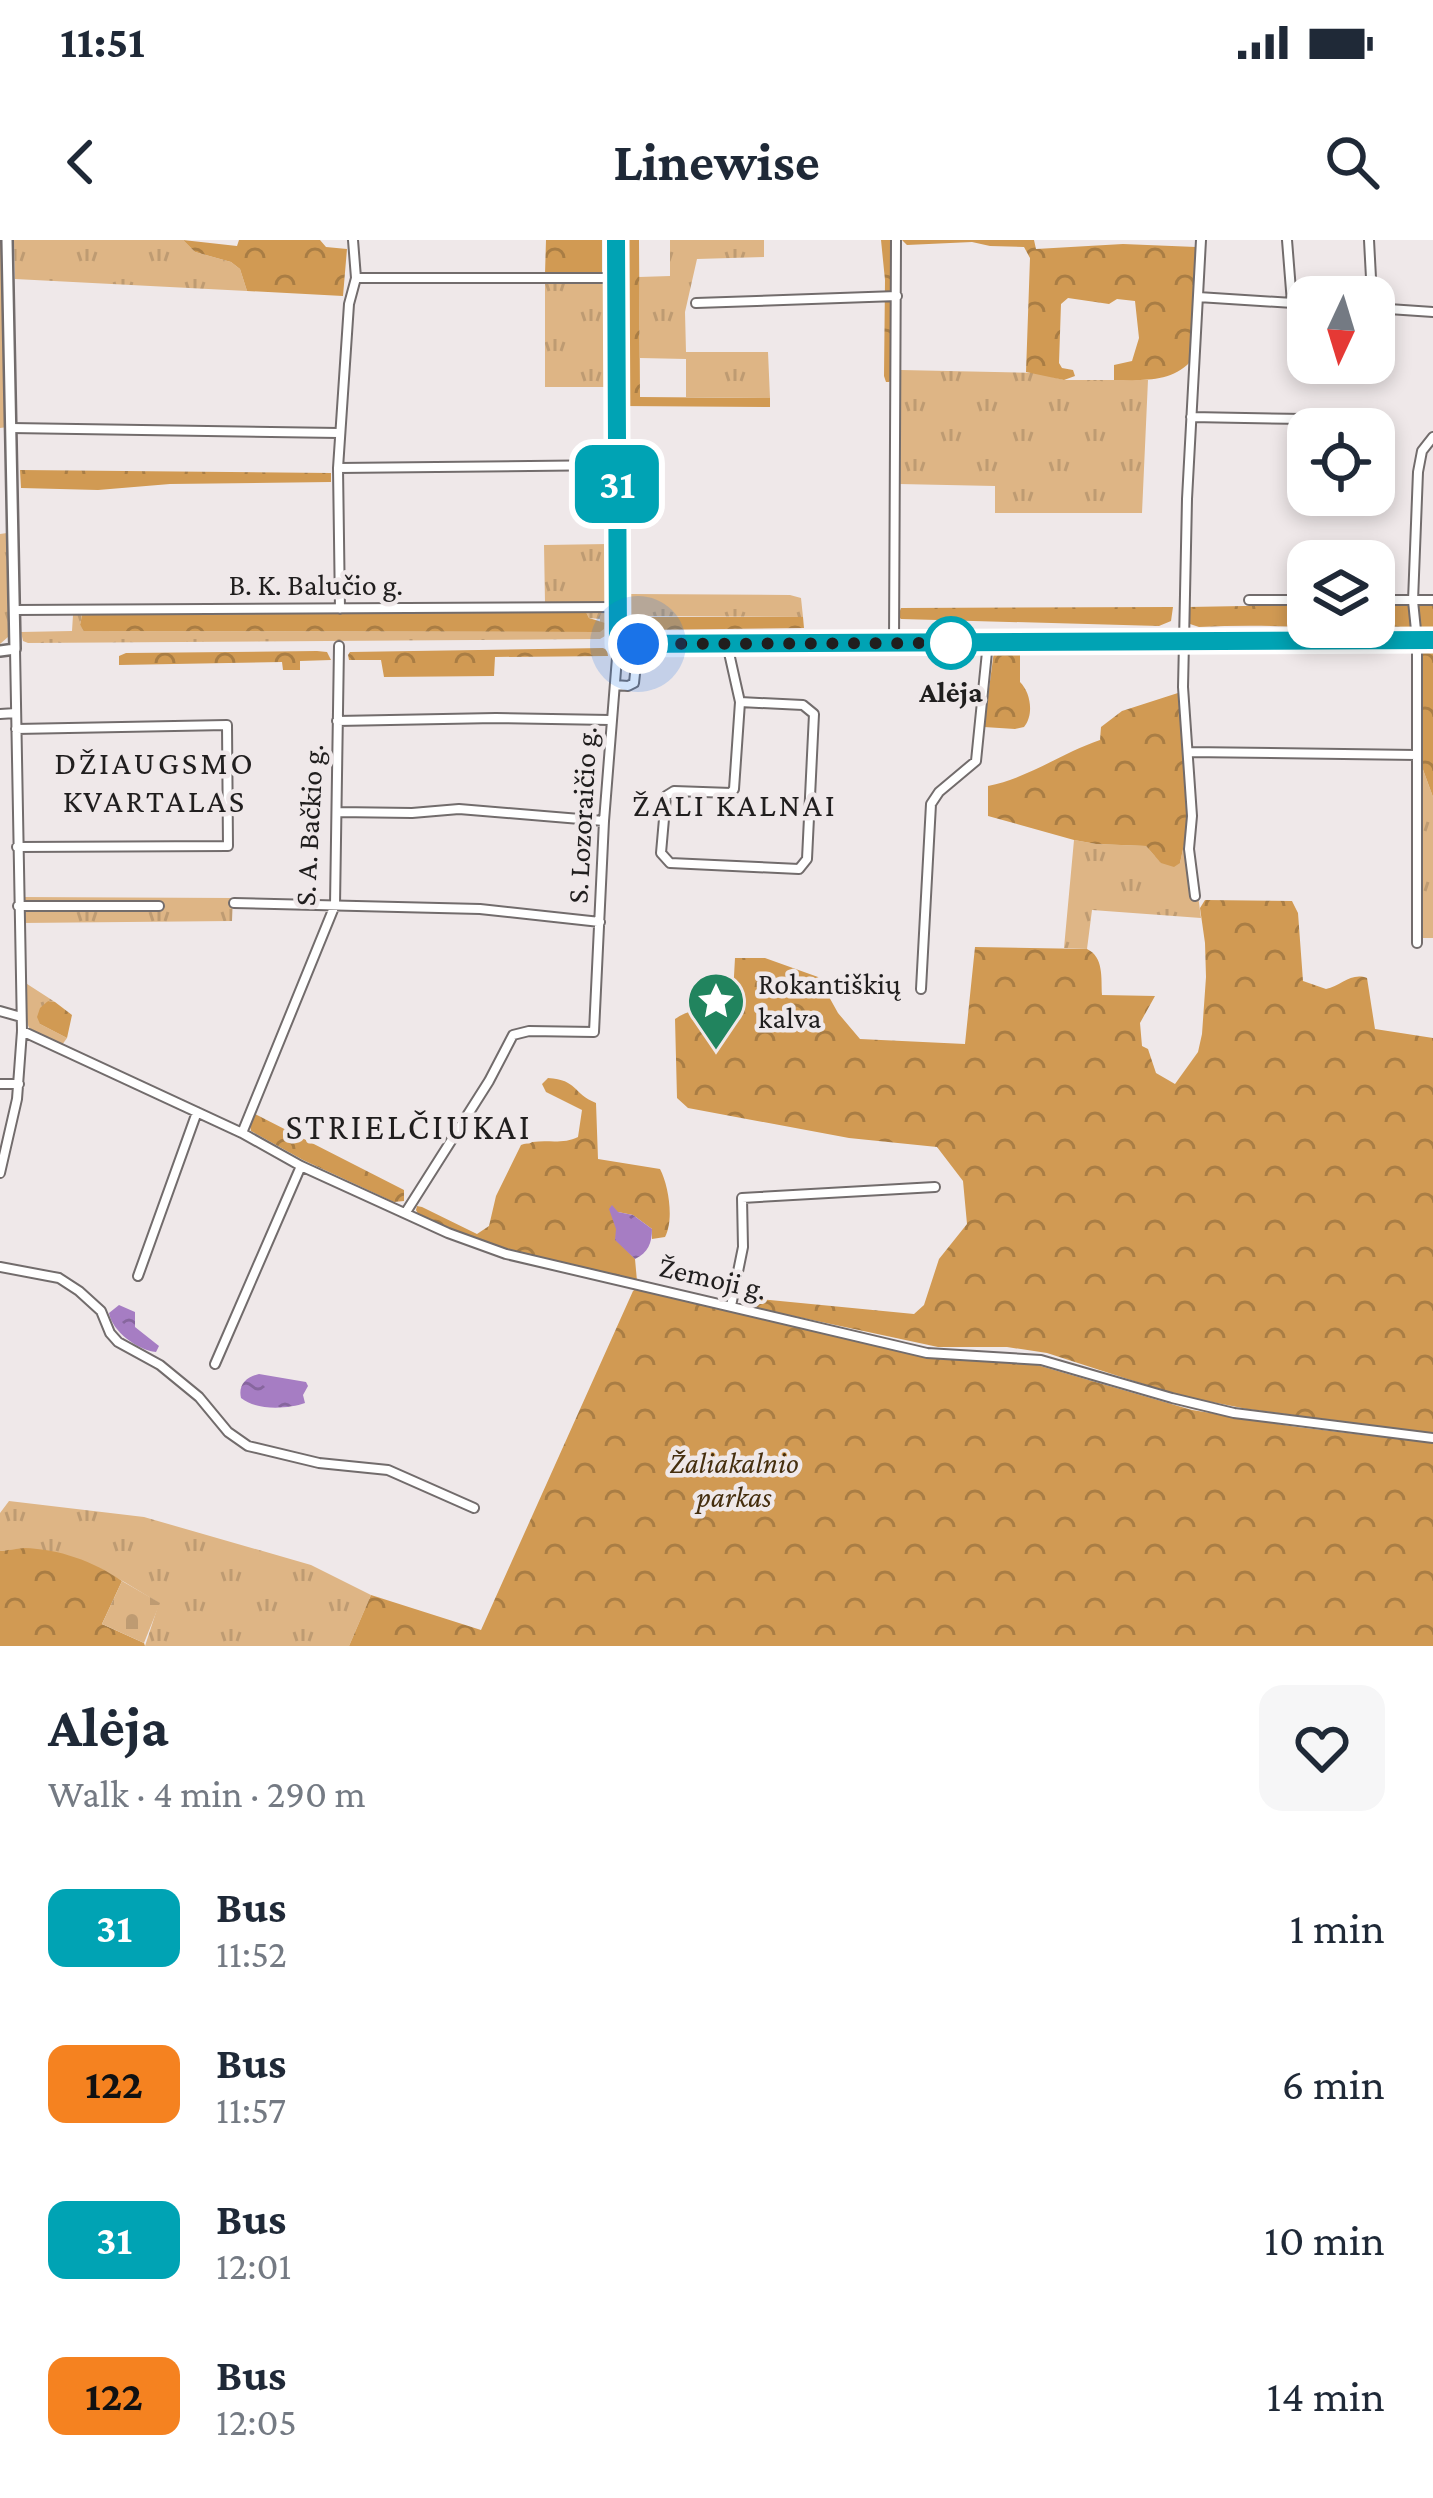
<!DOCTYPE html>
<meta charset="utf-8">
<style>
:root{--surface:#fff;--page:#f6f6f7;--text:#1f2937;--muted:#747a83}
body{margin:0;font-family:"Crimson Pro",serif;background:var(--page);color:var(--text);height:100vh;display:flex;flex-direction:column;font-size:45px;white-space:nowrap}
*{box-sizing:border-box;margin:0}
p{font-size:39px;color:var(--muted)}
.icon{flex:none;width:66px;height:66px;fill:none;stroke:currentColor;stroke-width:2;stroke-linecap:round;stroke-linejoin:round}
.map{position:relative;height:1406px;overflow:hidden}
.sheet{display:flex;flex-direction:column;background:var(--surface);flex:1}
.sheet>*{flex:none}
.badge{padding:0 24px;border-radius:18px;font-size:42px;line-height:78px}
.needle{width:78px;rotate:184deg}
.controls{position:absolute;left:1287px;top:36px;display:grid;gap:24px}
.controls a{display:grid;place-items:center;width:108px;height:108px;border-radius:24px;background:var(--surface);box-shadow:0 6px 18px #0003;font-size:60px}
.you{position:absolute;width:60px;height:60px;margin:-30px;border:9px solid #fff;border-radius:50%;background:#1a73e8;box-shadow:0 0 0 18px #1a73e833}
.map>.badge{position:absolute;translate:-50% -50%;box-shadow:0 0 0 6px #fff}
.round{display:grid;place-items:center;flex:none;width:126px;height:126px;border-radius:24px;background:var(--page)}
.summary{display:flex;align-items:center;justify-content:space-between;height:204px;padding:0 48px}
h1{font-size:57px;font-weight:700;line-height:90px}
ul{padding:0;list-style:none}
li{display:flex;align-items:center;gap:36px;height:156px;padding:0 48px}
li div{flex:1}
li b{display:block;font-size:45px}
li em{font-style:normal}
li .badge{min-width:132px;font-weight:700;text-align:center}
.status{display:flex;justify-content:space-between;align-items:center;height:84px;padding:0 60px;background:var(--surface);direction:ltr}
.status svg{height:33px;fill:currentColor}
header{display:flex;justify-content:space-between;align-items:center;height:156px;padding:0 48px;background:var(--surface);font-size:54px;font-weight:700}
.map>svg:first-child{display:block}
.grass{fill:url(#grass-tufts)}
.forest{fill:url(#forest-crowns)}
.cemetery{fill:url(#cemetery-stones)}
.water{fill:url(#water-ripples)}
.lines{fill:none;stroke-linecap:round;stroke-linejoin:round}
.minor-casing{stroke:#726c6c;stroke-width:12}
.tertiary-casing{stroke:#726c6c;stroke-width:14}
.minor{stroke:#fff;stroke-width:8}
.tertiary{stroke:#fff;stroke-width:9}
.line-casing{stroke:#fff;stroke-width:27}
.line{stroke:#00a3b4;stroke-width:18}
.walk{stroke:#201e1e;stroke-width:12;stroke-dasharray:0 21.6}
.stop-dot{fill:#fff;stroke:#00a3b4;stroke-width:6}
.labels{text-anchor:middle;stroke-width:9;stroke-linejoin:round;paint-order:stroke}
.street-label{font-size:30px;fill:#201e1e;stroke:#efe8e9}
.stop-label{font-size:30px;font-weight:bold;fill:#201e1e;stroke:#efe8e9}
.poi-label{font-size:30px;fill:#201e1e;stroke:#efe8e9;text-anchor:start}
.park-label{font-size:30px;font-style:italic;fill:#452e0e;stroke:#efe8e9}
.neighbourhood-label{font-size:33px;letter-spacing:3px;fill:#201e1e;stroke:#efe8e9}
.quarter-label{font-size:36px;letter-spacing:3px;fill:#201e1e;stroke:#efe8e9}
</style>
<div class="status"><b>11:51</b><svg viewBox="0 0 49 12"><path d="M0 12V9h3v3zM5 12V6h3v6zM10 12V3h3v9zM15 12V0h3v12zM26 1h20v11H26zM47 4h2v5h-2z"/></svg></div>
<header><svg class="icon" aria-label="back" viewBox="0 0 24 24"><path d="M15 5l-7 7 7 7"/></svg>Linewise<svg class="icon" aria-label="search" viewBox="0 0 24 24"><circle cx="10" cy="10" r="6"/><path d="M15 15l6 6"/></svg></header>
<div class="map">
<svg width="1433" height="1406" viewBox="0 0 1433 1406">
<defs>
<pattern id="grass-tufts" width="24" height="20" patternUnits="userSpaceOnUse" patternTransform="scale(3)"><rect width="24" height="20" fill="#deb585"/><path d="M3 7l-1-3M5 7V3M7 7l1-3M15 17l-1-3M17 17v-4M19 17l1-3" fill="none" stroke="#be9b72"/></pattern>
<pattern id="forest-crowns" width="20" height="18" patternUnits="userSpaceOnUse" patternTransform="scale(3)"><rect width="20" height="18" fill="#d19a53"/><path d="M2 6a3 3 0 1 1 6 0M12 15a3 3 0 1 1 6 0" fill="none" stroke="#a97d44"/></pattern>
<pattern id="cemetery-stones" width="16" height="16" patternUnits="userSpaceOnUse" patternTransform="scale(3)"><rect width="16" height="16" fill="#deb585"/><path d="M2 7V4a2 2 0 0 1 4 0v3zM10 15v-3a2 2 0 0 1 4 0v3z" fill="#be9b72"/></pattern>
<pattern id="water-ripples" width="26" height="14" patternUnits="userSpaceOnUse" patternTransform="scale(3)"><rect width="26" height="14" fill="#a67dc3"/><path d="M2 4q2-2 4 0t4 0M15 11q2-2 4 0t4 0" fill="none" stroke="#87669e"/></pattern>
</defs>
<rect width="100%" height="100%" fill="#efe8e9"/>
<path class="grass" d="M0,0H4L8,187L0,188Z
M14,0H183L195,12L231,22L240,29L247,51L15,39Z
M670,0H764V17L697,19L685,72L686,112H768L770,158L686,157V119L640,118L639,37L670,36Z
M545,41H604L613,48V147H545Z
M901,130L1037,133L1064,140H1148L1142,273H995V246L899,244Z
M7,293L8,397L0,404V294Z
M608,304L609,362L545,363L544,305Z
M631,354L790,355L801,358L803,377L645,376L638,381V390H627L622,385V371L626,368Z
M599,371L612,375V392L600,399L28,403L23,401L21,392L72,391L73,375H82L80,385L85,391L600,392V379L589,378L586,372Z
M1421,524L1433,557V698H1419Z
M1187,591H1195L1194,625L1201,678L1092,670L1087,709L1064,708L1074,600L1096,604L1146,606L1155,616L1180,623Z
M21,657L233,658L232,681L22,683Z
M24,742L55,762L48,761L40,784L67,798L62,805L29,788L25,776Z
M9,1261L144,1277L311,1325L371,1355L349,1406H145L159,1363C106,1331 65,1303 0,1311V1273Z"/>
<path class="forest" d="M183,0L237,6L239,0H320L326,7L347,9L343,56L247,51L240,29L231,22L195,12Z
M546,0H602V34H545Z
M619,0H639L640,157L770,158V167L621,166Z
M881,0H890L892,139L889,142H886L884,136L885,40Z
M902,0H1034L1036,9L1123,4L1196,7L1198,10L1190,122C1170,143 1141,140 1114,140V125L1132,121L1139,98L1135,61L1117,59L1109,64L1068,58L1061,64L1059,123L1062,128L1073,130L1075,136L1064,140L1026,132L1030,18L1024,7L990,6L972,2L907,5Z
M20,230L331,233V242L170,244L98,250L21,248Z
M1374,364H1433V391C1355,390 1277,383 1199,387L1190,384L1188,367L1308,365V387H1374Z
M1173,367L1171,381L1159,386L901,379L898,376L901,368Z
M586,372L589,378L605,383L604,389L600,392L84,391L80,385L82,375Z
M644,377H803L804,388L638,390V381Z
M1433,404V557L1421,524V405Z
M603,408L607,410L608,416L495,417L494,436L384,437L381,420H349L348,415L350,412Z
M317,411L327,412L331,420L300,421V430H283L282,422L119,425V416L126,413Z
M994,411L1020,414V442C1031,453 1034,475 1024,487L1015,489L984,487Z
M1181,452L1187,591L1180,623L1174,627L1161,623L1146,606L1096,604L1074,600L988,576V546C1028,538 1062,513 1100,500L1101,487L1122,471Z
M1205,660L1292,661L1298,673L1303,741L1326,749C1341,746 1351,732 1367,738L1375,789L1433,798V1193L1247,1169L1177,1155L1047,1113L1007,1107H938L756,1068L760,1059L914,1074L924,1065L939,1019L967,984L963,941L937,907L849,898L688,868L677,858L675,779C693,766 717,771 733,754L735,718H765L818,737L838,773L860,799L965,804L975,707L1087,709C1104,717 1101,738 1102,755L1155,756L1140,783L1142,806L1148,809L1156,833L1175,844L1198,812L1202,794L1206,737L1205,703L1200,668Z
M48,761L55,762L72,775L67,798L40,784L37,777L40,768Z
M548,838C578,840 572,853 596,863L598,919L660,929C669,946 674,981 665,997L652,999V989L633,975L618,972L623,1006L635,1019L637,1041L506,1009L468,996L418,974L416,970L417,966L422,967L477,994L489,986L496,956L521,905C540,897 561,906 578,897L582,870L546,852L542,844Z
M255,874L404,950V961L394,962L303,920L251,891L250,886Z
M637,1048L937,1119L1030,1123L1192,1170L1297,1187L1433,1203V1406H349L371,1355L481,1390L633,1051Z
M24,1308C59,1309 93,1321 122,1341L102,1384L144,1403L145,1406H0V1311Z"/>
<path class="cemetery" d="M122,1341L160,1363L144,1403L102,1384Z"/>
<path class="water" d="M612,965L618,972L633,975L652,989C652,1003 648,1013 635,1019L615,1000L616,989L609,969Z
M119,1065L135,1072V1087L159,1106L156,1112C137,1110 112,1091 109,1073Z
M259,1134L306,1142L308,1146L303,1155L305,1163C288,1169 257,1171 241,1158C238,1145 246,1137 259,1134Z"/>
<g class="lines">
<defs>
<path id="minor" d="M1287,0L1292,63
M1369,0L1372,57
M356,38H617
M1198,57L1308,64
M696,63L897,56
M1374,68L1433,72
M1191,177L1305,179
M11,188L339,193
M338,228L617,225
M1249,360H1308
M1374,360H1433
M340,369L338,228L349,64L356,38L353,0
M14,370L617,367
M894,403L896,0
M727,404L740,462L734,549L731,553L674,551L666,556L661,613L670,623L799,629L807,619L814,474L803,465L740,462
M615,445L628,446L634,443L638,405
M0,474L16,473
M337,481L496,478L610,480
M16,489L227,485L228,606L17,607
M1188,512L1417,515
M337,572L412,573L459,569L604,581
M1195,656L1189,609L1192,576L1183,447L1184,402L1187,259L1201,0
M234,663L480,669L600,682
M18,666H159
M1417,703V400L1413,361L1418,232L1422,211L1433,197
M921,749L931,564L939,552L976,521L988,402
M0,771L21,777
M22,791L242,893L301,926L448,993L506,1014L927,1113L1041,1120L1172,1158L1234,1173L1433,1198
M0,844H19
M242,893L335,665L339,406
M0,933L17,859L22,791L15,409
M406,972L489,841L513,795L529,791L594,792L604,581L618,405
M0,1027L59,1038L79,1051L101,1071L110,1093L118,1102L160,1125L199,1157L228,1192L248,1206L319,1223L388,1230L474,1268
M138,1036L197,872
M731,1066L743,1007L742,958L935,947
M215,1124L301,926"/>
<path id="tertiary" d="M616,0L618,405L1433,400
M0,411L15,409L7,0"/>
</defs>
<use href="#minor" class="minor-casing"/>
<use href="#tertiary" class="tertiary-casing"/>
<use href="#minor" class="minor"/>
<use href="#tertiary" class="tertiary"/>
</g>
<g class="lines">
<defs>
<path id="line" d="M616,0L618,404L1433,400"/>
</defs>
<use href="#line" class="line-casing"/>
<use href="#line" class="line"/>
<path class="walk" d="M638,404L951,403"/>
</g>
<defs>
<symbol id="sight-pin" viewBox="-11 -11 22 30"><path d="M0 17L-7.5 6A9.5 9.5 0 1 1 7.5 6Z" fill="#21845e" stroke="#efe8e9"/><path d="M0-6L1.8-2.2L6-1.7L2.9 1.2L3.7 5.4L0 3.3L-3.7 5.4L-2.9 1.2L-6-1.7L-1.8-2.2Z" fill="#fff"/></symbol>
</defs>
<g fill-rule="evenodd">
<use href="#sight-pin" x="683" y="728" width="66" height="90"/>
</g>
<circle class="stop-dot" cx="951" cy="403" r="24"/>
<g class="labels">
<g class="street-label">
<text x="316" y="355">B. K. Balučio g.</text>
<text transform="translate(582 575) rotate(-87)" y="10">S. Lozoraičio g.</text>
<text transform="translate(309 585) rotate(-87)" y="10">S. A. Bačkio g.</text>
<text transform="translate(713 1038) rotate(13)" y="10">Žemoji g.</text>
</g>
<g class="stop-label">
<text x="951" y="462">Alėja</text>
</g>
<g class="poi-label">
<text x="758" y="754">Rokantiškių<tspan x="758" dy="34">kalva</tspan></text>
</g>
<g class="park-label">
<text x="734" y="1233">Žaliakalnio<tspan x="734" dy="34">parkas</tspan></text>
</g>
<g class="neighbourhood-label">
<text x="155" y="534">DŽIAUGSMO<tspan x="155" dy="38">KVARTALAS</tspan></text>
<text x="735" y="576">ŽALI KALNAI</text>
</g>
<g class="quarter-label">
<text x="409" y="899">STRIELČIUKAI</text>
</g>
</g>
</svg>
<div class="controls">
<a><svg class="needle" viewBox="-14 -14 28 28"><path d="M0-13l5 13h-10z" fill="#e53935"/><path d="M0 13l5-13h-10z" fill="#747a83"/></svg></a>
<a><svg class="icon" aria-label="locate" viewBox="0 0 24 24"><circle cx="12" cy="12" r="6"/><path d="M12 2v4M12 18v4M2 12h4M18 12h4"/></svg></a>
<a><svg class="icon" aria-label="layers" viewBox="0 0 24 24"><path d="M12 4l9 5-9 5-9-5zM3 14l9 5 9-5"/></svg></a>
</div>
<div class="you" style="left:638px;top:404px"></div>
<b class="badge" style="left:617px;top:244px;background:#00a3b4;color:#fff">31</b>
</div>
<section class="sheet">
<div class="summary"><div><h1>Alėja</h1><p>Walk · 4 min · 290 m</p></div><a class="round"><svg class="icon" aria-label="heart" viewBox="0 0 24 24"><path d="M12 20l-8-8c-3-5 5-10 8-4 3-6 11-1 8 4z"/></svg></a></div>
<ul>
<li><span class="badge" style="background:#00a3b4;color:#fff">31</span><div><b>Bus</b><p>11:52</p></div><em>1 min</em></li>
<li><span class="badge" style="background:#f58220;color:#111">122</span><div><b>Bus</b><p>11:57</p></div><em>6 min</em></li>
<li><span class="badge" style="background:#00a3b4;color:#fff">31</span><div><b>Bus</b><p>12:01</p></div><em>10 min</em></li>
<li><span class="badge" style="background:#f58220;color:#111">122</span><div><b>Bus</b><p>12:05</p></div><em>14 min</em></li>
</ul>
</section>
